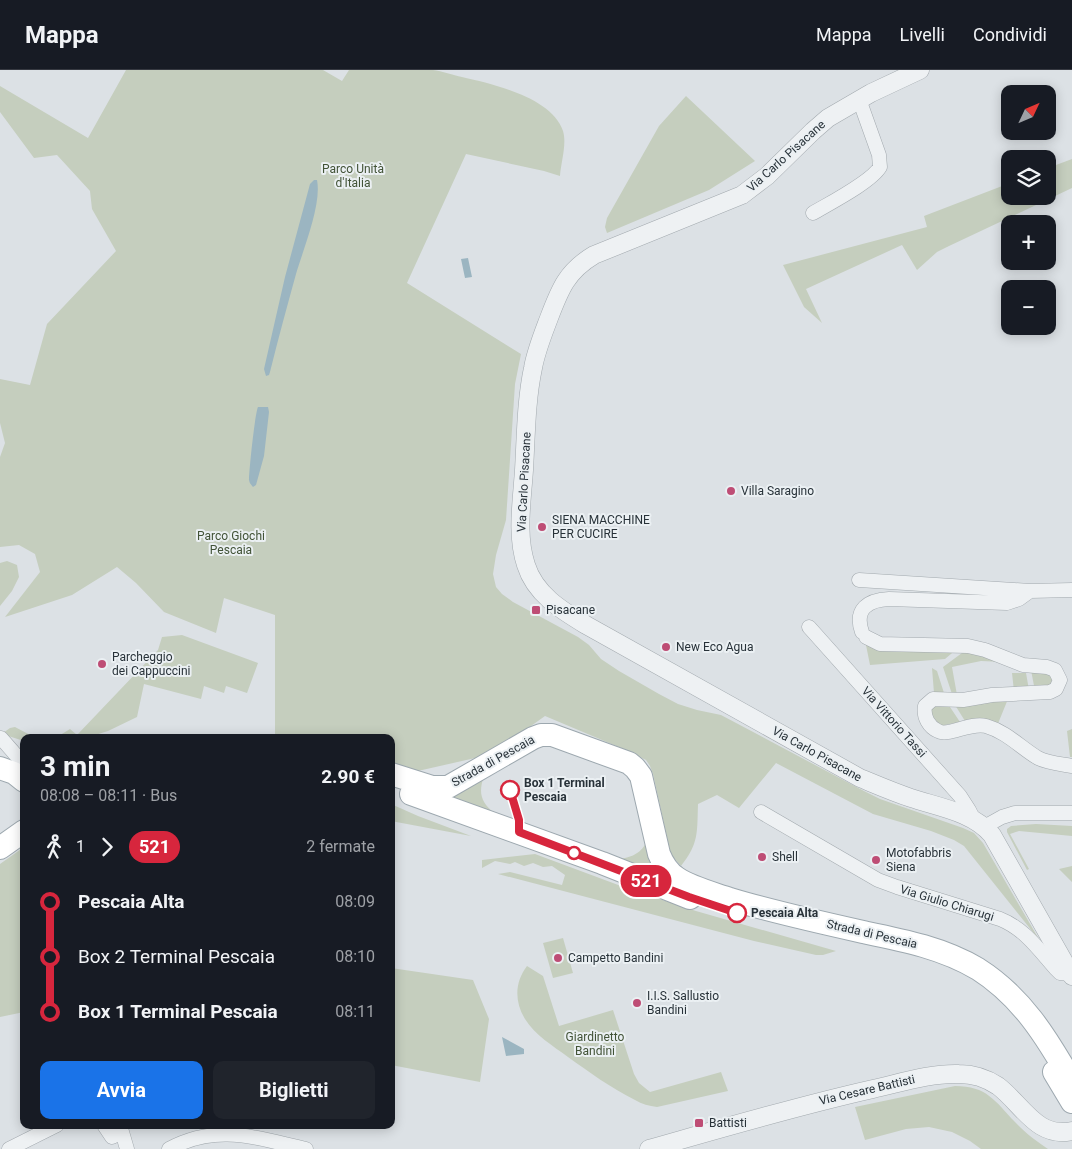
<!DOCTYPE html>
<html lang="it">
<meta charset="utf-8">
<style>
:root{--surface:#171b24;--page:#20242c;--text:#f1f3f6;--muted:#9ea1a6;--line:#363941;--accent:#1a73e8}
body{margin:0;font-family:Roboto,sans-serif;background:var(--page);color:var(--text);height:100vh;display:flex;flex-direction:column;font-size:19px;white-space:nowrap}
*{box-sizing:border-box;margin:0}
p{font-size:16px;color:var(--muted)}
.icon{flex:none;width:28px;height:28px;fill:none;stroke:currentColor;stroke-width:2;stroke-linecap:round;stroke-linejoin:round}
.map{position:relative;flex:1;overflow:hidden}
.side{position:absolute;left:20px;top:664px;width:375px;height:395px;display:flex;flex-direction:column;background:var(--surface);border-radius:10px;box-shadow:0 2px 12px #0003}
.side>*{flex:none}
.badge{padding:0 10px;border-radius:16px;font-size:18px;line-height:32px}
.needle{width:32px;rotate:46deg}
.buttons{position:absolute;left:1001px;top:15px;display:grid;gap:10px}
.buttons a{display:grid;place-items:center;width:55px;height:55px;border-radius:10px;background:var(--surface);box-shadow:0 2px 12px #0003;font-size:25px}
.map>.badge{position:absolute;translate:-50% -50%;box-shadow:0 0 0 2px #fff}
.legs{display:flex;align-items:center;gap:8px;height:55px;padding:0 20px;font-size:16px}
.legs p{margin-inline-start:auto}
.head{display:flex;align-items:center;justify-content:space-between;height:85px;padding:0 20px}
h1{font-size:28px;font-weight:700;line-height:38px}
.primary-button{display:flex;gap:10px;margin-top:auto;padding:10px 20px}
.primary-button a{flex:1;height:58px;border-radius:10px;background:var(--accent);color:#fff;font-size:20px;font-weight:700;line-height:58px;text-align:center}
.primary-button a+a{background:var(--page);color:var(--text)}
ul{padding:0 20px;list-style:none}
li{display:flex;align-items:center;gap:18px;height:55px;font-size:19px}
li i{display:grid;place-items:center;width:8px;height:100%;margin:0 6px;background:currentColor}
li i::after{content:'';width:12px;height:12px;margin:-6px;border:4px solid;border-radius:50%;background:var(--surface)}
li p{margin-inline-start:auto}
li:first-child i{background:linear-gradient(#0000 50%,currentColor 0)}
li:last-child i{background:linear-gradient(currentColor 50%,#0000 0)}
header{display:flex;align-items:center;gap:30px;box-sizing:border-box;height:70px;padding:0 25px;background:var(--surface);border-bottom:1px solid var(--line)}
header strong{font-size:24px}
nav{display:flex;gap:28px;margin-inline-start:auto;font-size:18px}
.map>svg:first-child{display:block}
.green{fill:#c5cebe}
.water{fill:#9bb5c1}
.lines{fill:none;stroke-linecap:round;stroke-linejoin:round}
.minor-casing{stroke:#a2a9ae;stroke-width:15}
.tertiary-casing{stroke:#a2a9ae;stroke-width:19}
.primary-casing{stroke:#9da8af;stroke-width:24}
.minor{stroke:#eef1f3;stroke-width:14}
.tertiary{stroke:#eef1f3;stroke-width:18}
.primary{stroke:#fff;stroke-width:22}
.line-1-casing{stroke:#fff;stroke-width:11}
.line-1{stroke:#d7263d;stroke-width:8}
.poi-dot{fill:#be4d75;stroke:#ebf0f3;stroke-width:2}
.stop-1-dot{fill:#fff;stroke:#d7263d;stroke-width:2.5}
.labels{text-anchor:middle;stroke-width:4;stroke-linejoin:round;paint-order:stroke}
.street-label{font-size:12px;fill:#283239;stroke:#ebf0f3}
.park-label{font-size:12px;fill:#425337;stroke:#ebf0f3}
.poi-label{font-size:12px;fill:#283239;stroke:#ebf0f3;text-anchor:start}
.stop-label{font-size:12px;font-weight:bold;fill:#283239;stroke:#ebf0f3;text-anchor:start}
</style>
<header>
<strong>Mappa</strong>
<nav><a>Mappa</a><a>Livelli</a><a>Condividi</a></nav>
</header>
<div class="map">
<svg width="1072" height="1079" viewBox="0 0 1072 1079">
<rect width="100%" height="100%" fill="#dce1e5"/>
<path class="green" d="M126,0H323L342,11L349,0C376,0 405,0 433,0C442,1 453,5 462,7C492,14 552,27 563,61C567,74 561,92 560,106L544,101L466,84L407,213L521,284L515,314L506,450L496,485L493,504L496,517L502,524L513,532L578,567L589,575L601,589L619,601L659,624L678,634L697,640L721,645L864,721L880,729L963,758L974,763L983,773L1040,871L964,776L954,770L931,761L873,744L776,693L739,738L717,725L698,734C697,763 699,773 681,796L671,785L653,704L650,696L646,690L621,678L545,646L510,671L484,686L409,703L391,696V668L275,667V545L224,528L216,563L164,542L136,513L117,497L72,525L5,547L40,502L35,484L19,475L0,477V387L5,373L0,353V309L30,315L47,254L116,181L92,139L90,121L57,85L34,88L0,42V16L88,68Z
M686,26L755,91L709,120L607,163L605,157L607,148L659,56Z
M1072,89V118L949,176L937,182L917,200L902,175L806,219L822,253L804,237L783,195L927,157L924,146L1010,113V126H1048V98Z
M7,491L17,495L19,507L12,521L0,536V493Z
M182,565L258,593L247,623L226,616L224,623L204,616L201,629L144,614L137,647L108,661L89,667H47H57L70,659L77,665L158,580L162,567Z
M866,575L958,578L945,589L870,595Z
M966,580L1004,592L981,591L952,597L957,625L952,624L943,597Z
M932,598L937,601L944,623H934Z
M1031,600L1048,602L1055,614L1035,621Z
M1012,603H1026L1029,620L1014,621Z
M1008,629L997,656L965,651L955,635Z
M948,634L960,652L940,656L932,652L930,636Z
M15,657L32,666L46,667L24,668V671L5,665L3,663L10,658Z
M1072,659V687H1070L1067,661Z
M484,706C478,723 481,732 494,743L430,723Z
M391,734L418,746L471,766L391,751Z
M1036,754L1072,756V766L1019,761L1010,764L1029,799L1027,800L1007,762V759L1011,756Z
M647,771L662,806L613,790C628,788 640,786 647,771Z
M24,777V942L0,947V794Z
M535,784L629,819L696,841L836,881L823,885H816L754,871L498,804L510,802L562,815L565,805L552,796L543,797L533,793L524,796L515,792L510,794L495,791L482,798V790Z
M1072,796V812L1059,799Z
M563,868L573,903L553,908L543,873Z
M527,896L543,906L559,956L613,940L634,1004L639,1013L650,1022L721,1002L728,1021L657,1037C649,1036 642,1034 635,1030C611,1018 589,1002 568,987C553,976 535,965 525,949C514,931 515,912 527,896Z
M391,898L473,910L489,949L480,1012L391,995Z
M955,1016C987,1016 995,1031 1015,1052C1025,1063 1036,1071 1048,1079H981L970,1071L952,1062L929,1057L906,1059L865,1070L855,1037Z"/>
<path class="water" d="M314,110H317C322,134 303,180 296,204C287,237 278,269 270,302L269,305L266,306L264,299L285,207L310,114Z
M468,188L472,207L465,208L461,189Z
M258,337H268L269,342L264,386L256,415L253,417C250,413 250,414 249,410C249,401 255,343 258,337Z
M502,967L524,979V984L506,986Z"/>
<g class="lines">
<defs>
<path id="minor" d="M813,143C830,133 871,112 880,97L879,85L859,29
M859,510L1030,521L1072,520
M809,557L960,726L969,740L974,750
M862,562C854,539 868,530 889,529L1007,533L1019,529L1030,521
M866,567L880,574L968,576L985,580L1023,595L1047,597L1055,600L1060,610L1056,619L1050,622L992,625L963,630L933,629L925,636C923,647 929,657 938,661C948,667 969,652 986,656C1007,662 1021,678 1038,688C1048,693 1061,694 1072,696
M1,668L22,692
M761,742L878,810L897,817L1000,849C1025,859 1039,880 1056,899L1060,903L1071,904
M984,757L1002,747L1015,743H1072
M104,1055L112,1067L122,1062
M120,1055L127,1079
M9,1079L57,1055
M169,1079C218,1053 255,1068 306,1079"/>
<path id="tertiary" d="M920,0L871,23L828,48L813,61L767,106L742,125L594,185C567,201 560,219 549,248C543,264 536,281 533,298C526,331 526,366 524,400C522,431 516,465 526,495C535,524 561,540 586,555L860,708C877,715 893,722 911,728C938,737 973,742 992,765L1072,906
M649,1079C723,1058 797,1036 873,1019C900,1013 930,1003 959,1004C973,1004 986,1008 998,1016C1022,1034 1037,1069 1072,1061"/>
<path id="primary" d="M0,698L14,703L24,711
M391,704L432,717H448L533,668L541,665H552L629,693L635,698L641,706L659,784C663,794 668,802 677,808C692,818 713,823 730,829C773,842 818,852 863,862C902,870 943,878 978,899C1022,927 1047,968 1072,1012
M411,724L602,793L690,828
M0,778L24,761
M1054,1002L1072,1032"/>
</defs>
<use href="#minor" class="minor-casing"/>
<use href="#tertiary" class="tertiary-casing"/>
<use href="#primary" class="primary-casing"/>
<use href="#minor" class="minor"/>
<use href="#tertiary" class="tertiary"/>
<use href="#primary" class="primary"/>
</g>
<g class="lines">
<defs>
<path id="line-1" d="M510,720L519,750V762L689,827L737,843"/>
</defs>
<use href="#line-1" class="line-1-casing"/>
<use href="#line-1" class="line-1"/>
</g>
<g class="poi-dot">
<circle cx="731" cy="421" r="5"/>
<circle cx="542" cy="457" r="5"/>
<rect x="531" y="535" width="10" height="10" rx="2.5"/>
<circle cx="666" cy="577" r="5"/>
<circle cx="102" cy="594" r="5"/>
<circle cx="762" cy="787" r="5"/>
<circle cx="876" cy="790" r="5"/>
<circle cx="558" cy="888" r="5"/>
<circle cx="637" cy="933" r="5"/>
<rect x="694" y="1048" width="10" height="10" rx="2.5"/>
</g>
<g class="stop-1-dot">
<circle cx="510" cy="720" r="9"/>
<circle cx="574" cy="783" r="6"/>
<circle cx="737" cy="843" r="9"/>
</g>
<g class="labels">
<g class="street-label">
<text transform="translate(786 86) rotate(-42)" y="4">Via Carlo Pisacane</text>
<text transform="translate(524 412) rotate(-87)" y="4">Via Carlo Pisacane</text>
<text transform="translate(894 652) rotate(48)" y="4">Via Vittorio Tassi</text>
<text transform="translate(817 684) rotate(29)" y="4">Via Carlo Pisacane</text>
<text transform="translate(493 691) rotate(-29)" y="4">Strada di Pescaia</text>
<text transform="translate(947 833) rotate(17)" y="4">Via Giulio Chiarugi</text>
<text transform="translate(872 864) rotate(13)" y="4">Strada di Pescaia</text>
<text transform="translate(867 1020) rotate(-13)" y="4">Via Cesare Battisti</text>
</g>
<g class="park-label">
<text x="353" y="103">Parco Unità<tspan x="353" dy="14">d'Italia</tspan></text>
<text x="231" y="470">Parco Giochi<tspan x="231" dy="14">Pescaia</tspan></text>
<text x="595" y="971">Giardinetto<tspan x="595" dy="14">Bandini</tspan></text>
</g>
<g class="poi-label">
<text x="741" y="425">Villa Saragino</text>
<text x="552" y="454">SIENA MACCHINE<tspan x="552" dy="14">PER CUCIRE</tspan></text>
<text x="546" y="544">Pisacane</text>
<text x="676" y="581">New Eco Agua</text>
<text x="112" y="591">Parcheggio<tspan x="112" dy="14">dei Cappuccini</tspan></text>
<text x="886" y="787">Motofabbris<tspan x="886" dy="14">Siena</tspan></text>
<text x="772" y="791">Shell</text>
<text x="568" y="892">Campetto Bandini</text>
<text x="647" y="930">I.I.S. Sallustio<tspan x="647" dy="14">Bandini</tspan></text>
<text x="709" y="1057">Battisti</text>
</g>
<g class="stop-label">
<text x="524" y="717">Box 1 Terminal<tspan x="524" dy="14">Pescaia</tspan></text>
<text x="751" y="847">Pescaia Alta</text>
</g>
</g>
</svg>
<div class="buttons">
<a><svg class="needle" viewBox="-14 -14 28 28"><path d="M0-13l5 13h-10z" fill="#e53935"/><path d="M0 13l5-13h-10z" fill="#9ea1a6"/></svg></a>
<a><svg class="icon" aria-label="layers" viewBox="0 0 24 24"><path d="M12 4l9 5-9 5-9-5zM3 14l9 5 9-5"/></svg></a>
<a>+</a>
<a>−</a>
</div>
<b class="badge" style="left:646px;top:811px;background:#d7263d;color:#fff">521</b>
<section class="side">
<div class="head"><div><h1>3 min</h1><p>08:08 – 08:11 · Bus</p></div><b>2.90 €</b></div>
<div class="legs"><svg class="icon" aria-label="walk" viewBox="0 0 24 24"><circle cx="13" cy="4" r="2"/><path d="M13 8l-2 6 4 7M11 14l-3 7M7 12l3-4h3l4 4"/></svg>1<svg class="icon" aria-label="forward" viewBox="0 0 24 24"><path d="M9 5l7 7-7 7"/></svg><b class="badge" style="background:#d7263d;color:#fff">521</b><p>2 fermate</p></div>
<ul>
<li><i style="color:#d7263d"></i><b>Pescaia Alta</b><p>08:09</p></li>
<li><i style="color:#d7263d"></i><span>Box 2 Terminal Pescaia</span><p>08:10</p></li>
<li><i style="color:#d7263d"></i><b>Box 1 Terminal Pescaia</b><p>08:11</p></li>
</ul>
<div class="primary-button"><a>Avvia</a><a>Biglietti</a></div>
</section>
</div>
